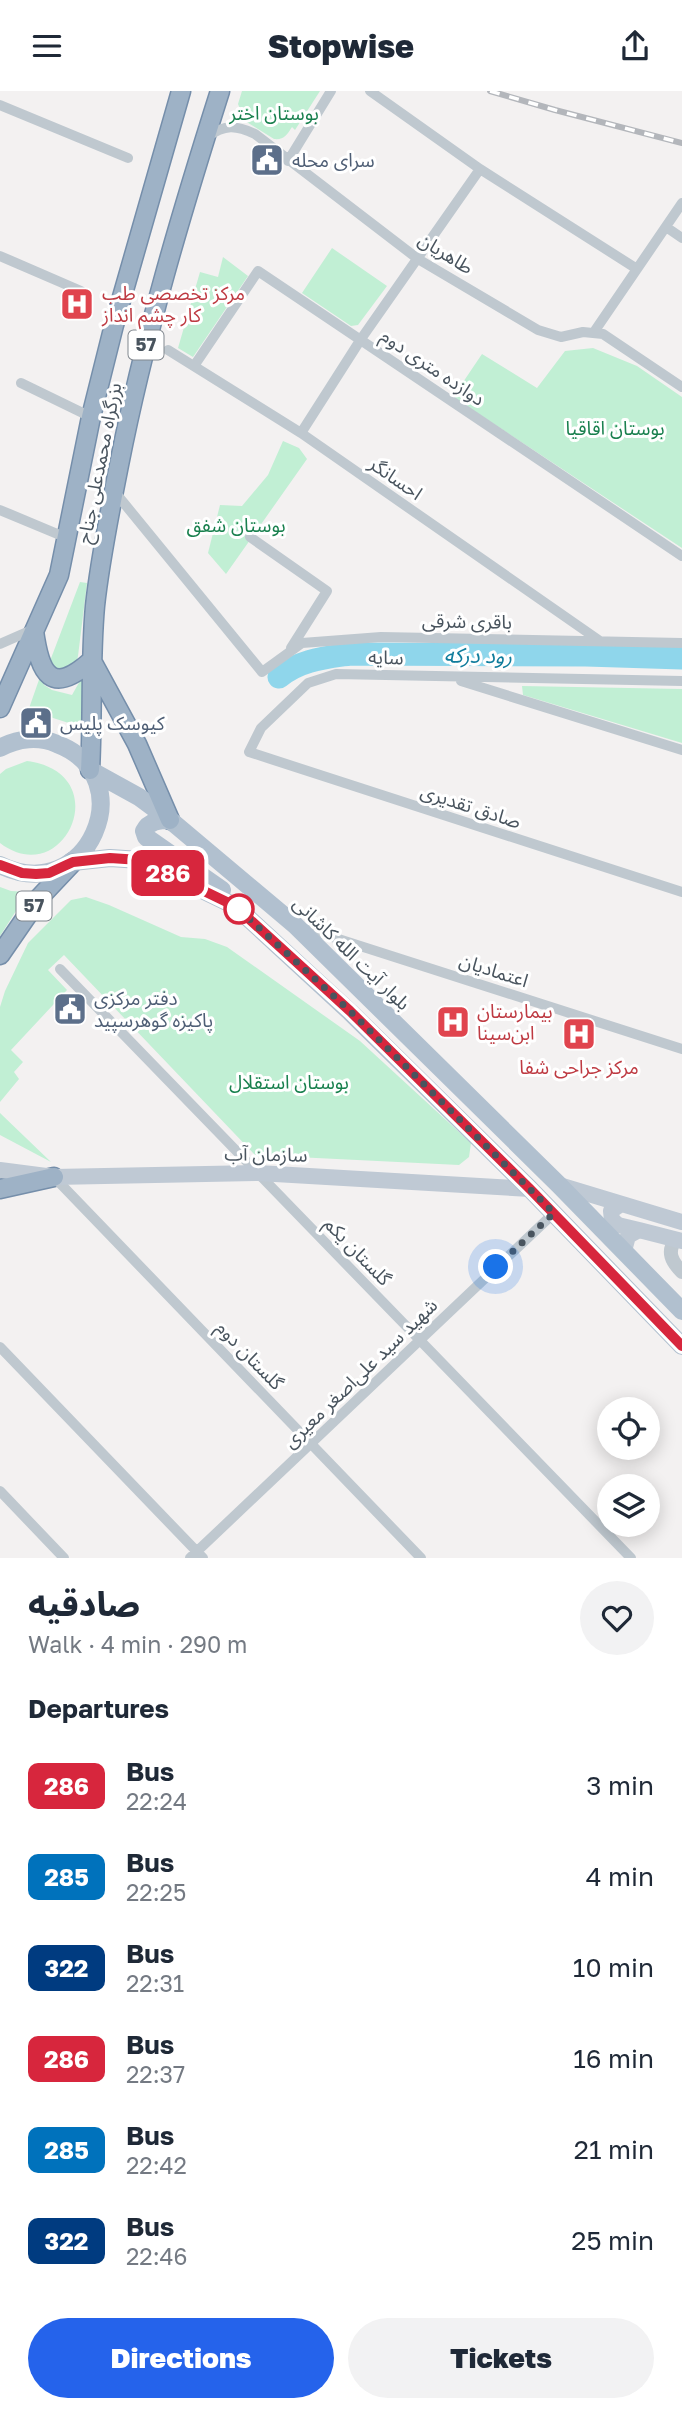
<!DOCTYPE html>
<meta charset="utf-8">
<style>
:root{--surface:#fff;--page:#f2f2f3;--text:#1f2937;--muted:#747a83;--accent:#2563eb}
body{margin:0;font-family:"Golos Text","Noto Sans Arabic",sans-serif;background:var(--page);color:var(--text);height:100vh;display:flex;flex-direction:column;font-size:26px;white-space:nowrap}
*{box-sizing:border-box;margin:0}
p{font-size:23px;color:var(--muted)}
.icon{flex:none;width:38px;height:38px;fill:none;stroke:currentColor;stroke-width:2;stroke-linecap:round;stroke-linejoin:round}
.map{position:relative;height:1467px;overflow:hidden}
.details{display:flex;flex-direction:column;background:var(--surface);flex:1}
.details>*{flex:none}
.badge{padding:0 14px;border-radius:10px;font-size:24px;line-height:46px}
.tools{position:absolute;left:597px;top:1306px;display:grid;gap:14px}
.tools a{display:grid;place-items:center;width:63px;height:63px;border-radius:50%;background:var(--surface);box-shadow:0 4px 18px #0003;font-size:35px}
.you{position:absolute;width:35px;height:35px;margin:-18px;border:5px solid #fff;border-radius:50%;background:#1a73e8;box-shadow:0 0 0 10px #1a73e833}
.map>.badge{position:absolute;translate:-50% -50%;box-shadow:0 0 0 4px #fff}
h2{padding:0 28px;font-size:26px;line-height:63px}
.round{display:grid;place-items:center;flex:none;width:74px;height:74px;border-radius:37px;background:var(--page)}
.head{display:flex;align-items:center;justify-content:space-between;height:119px;padding:0 28px}
h1{font-size:33px;font-weight:800;line-height:52px}
.button{display:flex;gap:14px;margin-top:auto;padding:14px 28px}
.button a{flex:1;height:80px;border-radius:42px;background:var(--accent);color:#fff;font-size:28px;font-weight:800;line-height:80px;text-align:center}
.button a+a{background:var(--page);color:var(--text)}
ul{padding:0;list-style:none}
li{display:flex;align-items:center;gap:21px;height:91px;padding:0 28px}
li div{flex:1}
li b{display:block;font-size:26px}
li em{font-style:normal}
li .badge{min-width:77px;font-weight:700;text-align:center}
header{display:flex;justify-content:space-between;align-items:center;height:91px;padding:0 28px;background:var(--surface);font-size:32px;font-weight:800}
.map>svg:first-child{display:block}
.green{fill:#c1efd4}
.lines{fill:none;stroke-linecap:round;stroke-linejoin:round}
.river{stroke:#8fd6eb;stroke-width:23}
.trunk-casing{stroke:#758eaa;stroke-width:21}
.minor{stroke:#bfc8cf;stroke-width:10}
.tertiary{stroke:#bfc8cf;stroke-width:14}
.secondary{stroke:#bfc9d4;stroke-width:16}
.primary{stroke:#b1c0cf;stroke-width:18}
.trunk{stroke:#9eb2c6;stroke-width:18}
.rail-casing{stroke:#b3b6bb;stroke-width:6}
.rail{stroke:#fff;stroke-width:3.5;stroke-dasharray:10;stroke-linecap:butt}
.line-casing{stroke:#fff;stroke-width:16}
.line{stroke:#d7263d;stroke-width:10}
.walk{stroke:#49545e;stroke-width:7;stroke-dasharray:0 12.6}
.stop-dot{fill:#fff;stroke:#d7263d;stroke-width:3.5}
.labels{text-anchor:middle;stroke-width:6;stroke-linejoin:round;paint-order:stroke}
.shield{fill:#fff;stroke:#80878e;stroke-width:2}
.shield-label{font-size:18px;font-weight:bold;fill:#49545e}
.park-label{font-size:19px;fill:#19804e;stroke:#fff}
.service-label{font-size:19px;fill:#4e5e75;stroke:#fff;text-anchor:start}
.street-label{font-size:19px;fill:#49545e;stroke:#fff}
.health-label{font-size:19px;fill:#be3a42;stroke:#fff;text-anchor:start}
.water-label{font-size:21px;font-style:italic;fill:#0f7c9c;stroke:#fff}
</style>
<header><svg class="icon" aria-label="menu" viewBox="0 0 24 24"><path d="M4 6h16M4 12h16M4 18h16"/></svg>Stopwise<svg class="icon" aria-label="share" viewBox="0 0 24 24"><path d="M12 15V3M7 8l5-5 5 5M5 13v7h14v-7"/></svg></header>
<div class="map">
<svg width="682" height="1467" viewBox="0 0 682 1467">
<rect width="100%" height="100%" fill="#f3f1f1"/>
<path class="green" d="M242,0H320L295,39L292,36C287,44 284,49 274,48L245,30L238,13Z
M332,157L387,195L358,234L351,235L302,202Z
M223,166L248,185L193,266L178,257L200,181L218,186Z
M593,257L637,275L682,306V457L453,306L482,263L537,297L565,260Z
M283,350L299,357L307,368L226,483L208,462L220,414L242,415L268,384Z
M80,491L87,492L78,565L76,573L62,581L52,577L50,570Z
M85,581L81,636L50,626L27,623L41,583L44,594L52,599L72,604Z
M522,595L682,598V652L523,604Z
M27,670C118,682 64,801 0,752V683L6,678Z
M0,796L11,800L28,801L0,845Z
M86,806L109,814L181,846L205,848L227,856L360,950L471,1052L469,1066L459,1074L255,1064L64,864L48,879L67,899L11,959L23,971L14,981L19,988L0,1011V916L5,900L28,852L71,809Z
M0,1022L51,1071L0,1044Z"/>
<g class="lines">
<path class="river" d="M279,586C300,569 323,567 350,563L586,564L682,567"/>
<defs>
<path id="trunk" d="M34,540C40,583 51,606 92,569
M93,572L137,653L170,729
M0,617L59,484L91,326L114,234L181,0
M90,679C93,625 90,570 95,515C100,468 110,420 119,374C144,247 181,123 220,0
M0,864L40,806L73,771
M0,1098L54,1086"/>
</defs>
<use href="#trunk" class="trunk-casing"/>
<path class="minor" d="M370,0L480,78L637,178
M0,14L128,67
M207,46C225,33 236,34 255,43L418,168L538,239L561,246L583,241L603,243L682,296
M288,70L331,0
M666,136L682,147
M0,165L81,200
M594,241L682,112
M168,259L301,342L600,550
M194,275L258,180L682,465
M21,292L91,326
M301,342L361,248L480,78
M114,400L262,581L302,552L381,546L682,552
M0,419L67,447
M250,446L327,500L291,557
M0,553L34,538
M461,590L682,659
M682,590L336,583L308,592L261,637L249,661L682,801
M301,836L682,958
M60,878L631,1467
M54,1086L421,1467
M0,1256L203,1467
M0,1400L64,1467
M190,1467L554,1122"/>
<path class="tertiary" d="M676,1148C666,1161 672,1171 682,1181"/>
<path class="secondary" d="M0,1079L54,1086L258,1082L530,1098
M559,1094L682,1131
M621,1113L611,1120L612,1129L618,1134L639,1139
M624,1160L628,1145L639,1139L682,1150"/>
<path class="primary" d="M0,657C18,647 39,645 57,653C144,686 88,817 0,774
M90,679L139,706L170,729L295,834L559,1094L682,1220
M170,729C159,729 149,730 144,740L146,746L222,799
M73,771L110,767L140,769L235,815L350,921L530,1098L682,1255"/>
<use href="#trunk" class="trunk"/>
<defs>
<path id="rail" d="M490,0L555,19L682,52"/>
</defs>
<use href="#rail" class="rail-casing"/>
<use href="#rail" class="rail"/>
</g>
<g class="lines">
<defs>
<path id="line" d="M0,774L22,782L36,783L49,782L73,771L110,767L140,769L235,815L350,920L530,1098L682,1255"/>
</defs>
<use href="#line" class="line-casing"/>
<use href="#line" class="line"/>
<path class="walk" d="M239,818L235,815L350,920L554,1122L496,1176"/>
</g>
<defs>
<symbol id="civic-square" viewBox="-11 -11 22 22"><rect x="-9" y="-9" width="18" height="18" rx="4" fill="#5c6f8a" stroke="#fff"/><path d="M-.6-6.5H3V-4.5H.6V-3L4-1V1h2V6H-6V1h2V-1L-.6-3ZM-1.2 2.5V6h2.4V2.5Z" fill="#fff"/></symbol>
<symbol id="hospital-square" viewBox="-11 -11 22 22"><rect x="-9" y="-9" width="18" height="18" rx="4" fill="#e0444e" stroke="#fff"/><path d="M-5-5h3v3.5h4V-5h3V5h-3V1.5h-4V5h-3Z" fill="#fff"/></symbol>
</defs>
<g fill-rule="evenodd">
<use href="#civic-square" x="248" y="50" width="38" height="38"/>
<use href="#hospital-square" x="58" y="194" width="38" height="38"/>
<use href="#civic-square" x="17" y="613" width="38" height="38"/>
<use href="#civic-square" x="51" y="899" width="38" height="38"/>
<use href="#hospital-square" x="434" y="912" width="38" height="38"/>
<use href="#hospital-square" x="560" y="924" width="38" height="38"/>
</g>
<circle class="stop-dot" cx="239" cy="818" r="14"/>
<g class="labels">
<g class="shield">
<rect x="128.5" y="239.5" width="35" height="29" rx="5"/>
<rect x="16.5" y="800.5" width="35" height="29" rx="5"/>
</g>
<g class="shield-label">
<text x="146" y="260">57</text>
<text x="34" y="821">57</text>
</g>
<g class="park-label">
<text x="274" y="29">بوستان اختر</text>
<text x="615" y="344">بوستان اقاقیا</text>
<text x="236" y="441">بوستان شفق</text>
<text x="289" y="998">بوستان استقلال</text>
</g>
<g class="service-label">
<text x="292" y="76">سرای محله</text>
<text x="60" y="639">کیوسک پلیس</text>
<text x="94" y="914">دفتر مرکزی<tspan x="94" dy="22">پاکیزه گوهرسپید</tspan></text>
</g>
<g class="street-label">
<text transform="translate(446 162) rotate(32)" y="7">طاهریان</text>
<text transform="translate(433 276) rotate(34)" y="7">دوازده متری دوم</text>
<text transform="translate(99 372) rotate(-79)" y="7">بزرگراه محمدعلی جناح</text>
<text transform="translate(396 387) rotate(35)" y="7">احسانگر</text>
<text transform="translate(467 530) rotate(1)" y="7">باقری شرقی</text>
<text transform="translate(386 566) rotate(2)" y="7">سایه</text>
<text transform="translate(471 715) rotate(18)" y="7">صادق تقدیری</text>
<text transform="translate(352 862) rotate(44)" y="7">بلوار آیت الله کاشانی</text>
<text transform="translate(494 879) rotate(18)" y="7">اعتمادیان</text>
<text transform="translate(266 1063) rotate(1)" y="7">سازمان آب</text>
<text transform="translate(358 1160) rotate(46)" y="7">گلستان یکم</text>
<text transform="translate(250 1264) rotate(46)" y="7">گلستان دوم</text>
<text transform="translate(360 1282) rotate(-44)" y="7">شهید سید علی‌اصغر معیری</text>
</g>
<g class="health-label">
<text x="102" y="209">مرکز تخصصی طب<tspan x="102" dy="22">کار چشم انداز</tspan></text>
<text x="477" y="927">بیمارستان<tspan x="477" dy="22">ابن‌سینا</tspan></text>
<text x="579" y="983" text-anchor="middle">مرکز جراحی شفا</text>
</g>
<g class="water-label">
<text transform="translate(478 565) rotate(1)" y="7">رود درکه</text>
</g>
</g>
</svg>
<div class="tools">
<a><svg class="icon" aria-label="locate" viewBox="0 0 24 24"><circle cx="12" cy="12" r="6"/><path d="M12 2v4M12 18v4M2 12h4M18 12h4"/></svg></a>
<a><svg class="icon" aria-label="layers" viewBox="0 0 24 24"><path d="M12 4l9 5-9 5-9-5zM3 14l9 5 9-5"/></svg></a>
</div>
<div class="you" style="left:496px;top:1176px"></div>
<b class="badge" style="left:168px;top:782px;background:#d7263d;color:#fff">286</b>
</div>
<section class="details">
<div class="head"><div><h1>صادقیه</h1><p>Walk · 4 min · 290 m</p></div><a class="round"><svg class="icon" aria-label="heart" viewBox="0 0 24 24"><path d="M12 20l-8-8c-3-5 5-10 8-4 3-6 11-1 8 4z"/></svg></a></div>
<h2>Departures</h2>
<ul>
<li><span class="badge" style="background:#d7263d;color:#fff">286</span><div><b>Bus</b><p>22:24</p></div><em>3 min</em></li>
<li><span class="badge" style="background:#0072bc;color:#fff">285</span><div><b>Bus</b><p>22:25</p></div><em>4 min</em></li>
<li><span class="badge" style="background:#003b80;color:#fff">322</span><div><b>Bus</b><p>22:31</p></div><em>10 min</em></li>
<li><span class="badge" style="background:#d7263d;color:#fff">286</span><div><b>Bus</b><p>22:37</p></div><em>16 min</em></li>
<li><span class="badge" style="background:#0072bc;color:#fff">285</span><div><b>Bus</b><p>22:42</p></div><em>21 min</em></li>
<li><span class="badge" style="background:#003b80;color:#fff">322</span><div><b>Bus</b><p>22:46</p></div><em>25 min</em></li>
</ul>
<div class="button"><a>Directions</a><a>Tickets</a></div>
</section>
